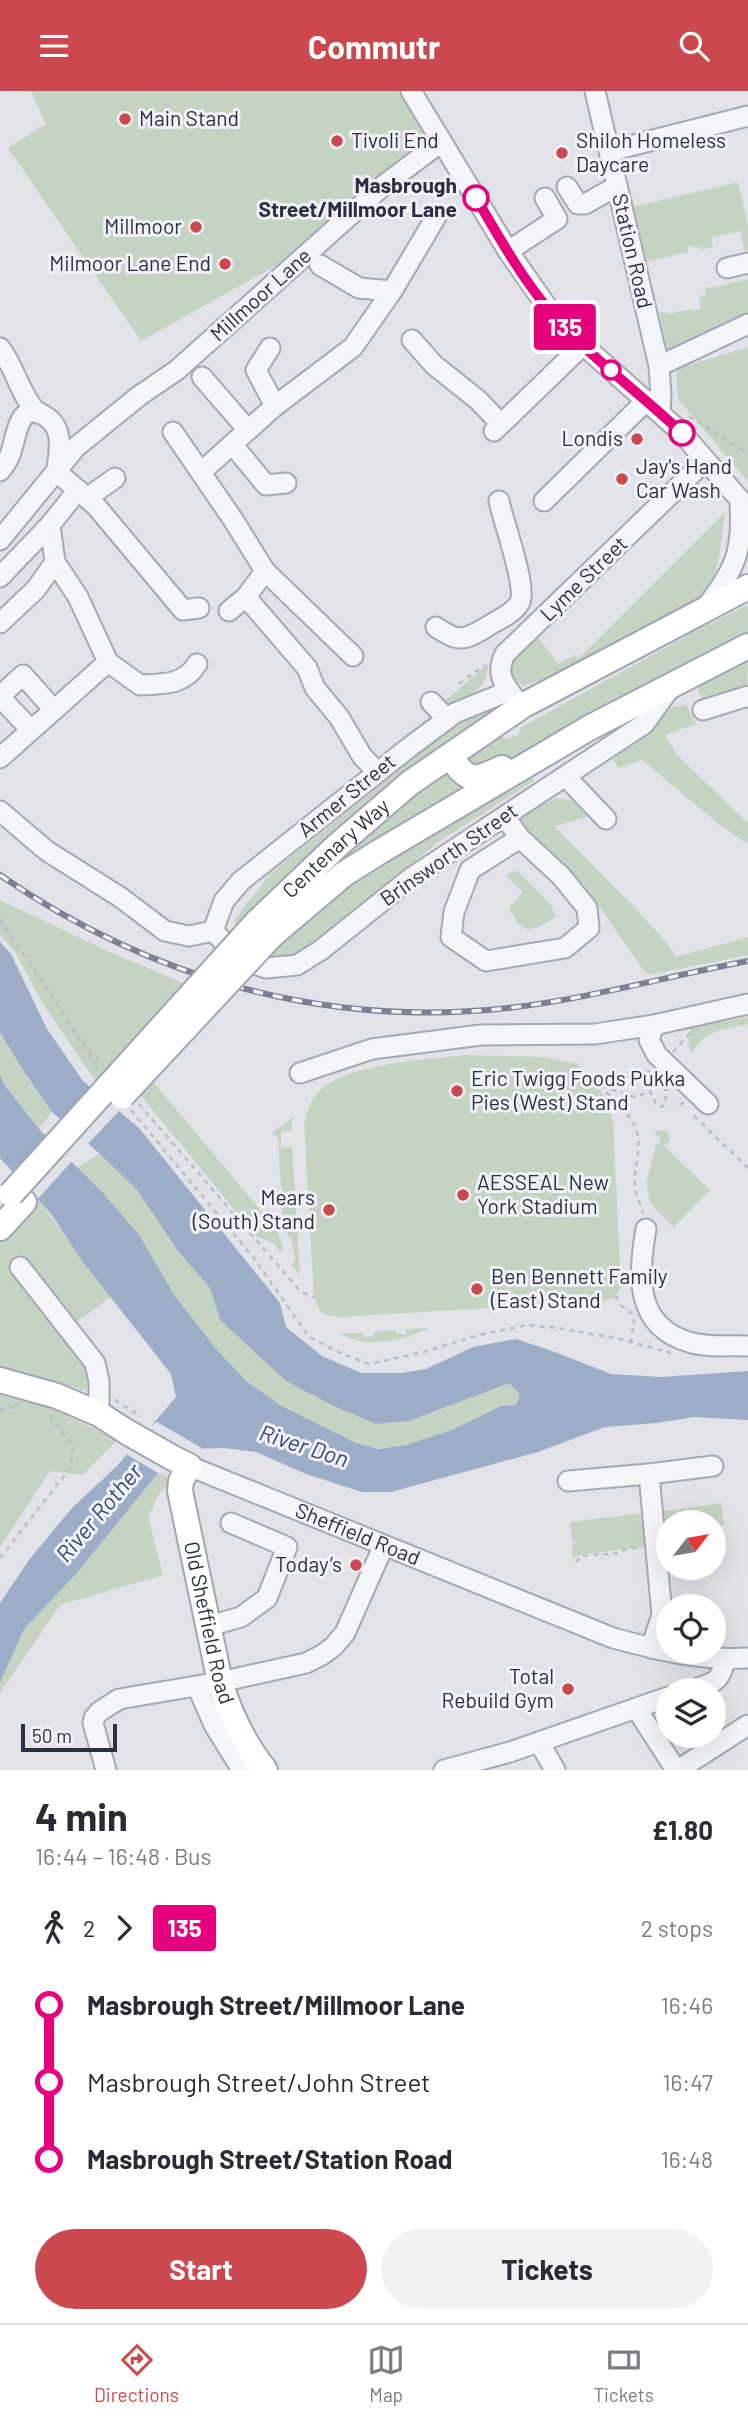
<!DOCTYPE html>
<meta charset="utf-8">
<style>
:root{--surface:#fff;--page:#f2f2f3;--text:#2b2b33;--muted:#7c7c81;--line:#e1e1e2;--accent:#cb494e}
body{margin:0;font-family:Barlow,sans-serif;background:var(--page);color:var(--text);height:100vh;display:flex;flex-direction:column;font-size:26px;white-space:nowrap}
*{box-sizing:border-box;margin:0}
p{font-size:23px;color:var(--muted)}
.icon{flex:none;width:38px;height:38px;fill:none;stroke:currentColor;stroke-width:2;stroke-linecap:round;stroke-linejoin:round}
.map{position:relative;height:1679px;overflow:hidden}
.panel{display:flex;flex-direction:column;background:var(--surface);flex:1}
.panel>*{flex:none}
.badge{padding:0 14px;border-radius:5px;font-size:24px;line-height:46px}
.needle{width:46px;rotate:59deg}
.fabs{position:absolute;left:656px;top:1419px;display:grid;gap:14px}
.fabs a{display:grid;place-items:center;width:70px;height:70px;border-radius:50%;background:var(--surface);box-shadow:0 7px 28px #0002;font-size:35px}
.scale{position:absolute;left:21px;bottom:18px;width:96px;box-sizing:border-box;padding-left:7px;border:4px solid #2a2f41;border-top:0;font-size:19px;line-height:24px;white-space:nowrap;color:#2a2f41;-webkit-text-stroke:5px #f1f2f7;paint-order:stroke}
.map>.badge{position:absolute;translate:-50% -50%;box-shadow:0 0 0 4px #fff}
.legs{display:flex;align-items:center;gap:10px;height:77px;padding:0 35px;font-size:23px}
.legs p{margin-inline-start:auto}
.overview{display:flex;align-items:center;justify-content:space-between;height:119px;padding:0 35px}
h1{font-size:38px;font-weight:700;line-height:52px}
.primary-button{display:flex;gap:14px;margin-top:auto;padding:14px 35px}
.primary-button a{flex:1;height:80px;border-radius:42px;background:var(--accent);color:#fff;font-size:28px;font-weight:700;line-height:80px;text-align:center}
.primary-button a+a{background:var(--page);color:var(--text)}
ul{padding:0 35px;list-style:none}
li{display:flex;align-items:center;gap:24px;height:77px;font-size:26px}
li i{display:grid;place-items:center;width:10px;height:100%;margin:0 9px;background:currentColor}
li i::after{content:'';width:18px;height:18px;margin:-9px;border:5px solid;border-radius:50%;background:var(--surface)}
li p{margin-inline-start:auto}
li:first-child i{background:linear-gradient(#0000 50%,currentColor 0)}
li:last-child i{background:linear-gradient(currentColor 50%,#0000 0)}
header{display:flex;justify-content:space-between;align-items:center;height:91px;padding:0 35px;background:var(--accent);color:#fff;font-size:32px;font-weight:700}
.menu{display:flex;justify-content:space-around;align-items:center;height:98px;border-top:2px solid var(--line);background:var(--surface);font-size:19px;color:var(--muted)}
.menu a{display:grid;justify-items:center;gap:4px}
.menu .on{color:var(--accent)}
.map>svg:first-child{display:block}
.green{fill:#c5d3c2}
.water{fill:#9dadc8}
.pier{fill:#e1e3e9}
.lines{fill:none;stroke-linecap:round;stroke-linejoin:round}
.minor-casing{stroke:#a6a9b3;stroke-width:23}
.major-casing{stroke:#a1a6b5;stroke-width:28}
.path{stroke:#bbbec5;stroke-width:2.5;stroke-dasharray:5 5;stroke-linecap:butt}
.minor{stroke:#f4f5f8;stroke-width:19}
.major{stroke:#fff;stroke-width:24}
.rail-casing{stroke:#7b8193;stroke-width:6}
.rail{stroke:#f1f2f7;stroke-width:3.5;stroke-dasharray:10;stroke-linecap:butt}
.major-bridge-casing{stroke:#a1a6b5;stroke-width:28;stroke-linecap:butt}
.major-bridge{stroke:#fff;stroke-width:24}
.line-1-casing{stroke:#fff;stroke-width:16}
.line-1{stroke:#e6007e;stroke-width:10}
.poi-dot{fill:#cb494e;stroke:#f1f2f7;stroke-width:2.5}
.stop-1-dot{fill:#fff;stroke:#e6007e;stroke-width:3.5}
.labels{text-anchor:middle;stroke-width:6;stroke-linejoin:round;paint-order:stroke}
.poi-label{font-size:21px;fill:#2a2f41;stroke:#f1f2f7;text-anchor:start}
.stop-label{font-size:21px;font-weight:bold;fill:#2a2f41;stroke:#f1f2f7;text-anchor:end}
.street-label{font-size:21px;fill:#2a2f41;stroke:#f1f2f7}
.water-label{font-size:23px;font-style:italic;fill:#354974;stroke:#f1f2f7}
</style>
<header><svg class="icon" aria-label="menu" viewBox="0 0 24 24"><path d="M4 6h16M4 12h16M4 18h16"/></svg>Commutr<svg class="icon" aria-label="search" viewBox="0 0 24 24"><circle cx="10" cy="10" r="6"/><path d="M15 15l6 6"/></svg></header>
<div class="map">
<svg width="748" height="1679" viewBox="0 0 748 1679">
<rect width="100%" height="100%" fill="#e1e3e9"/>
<path class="green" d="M31,0H399L430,55L297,163L141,250L8,57L46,33Z
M738,91L748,134V159L745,160L740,140L711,147L713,156L701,159L700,155L693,157L692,155L688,156V161L647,171L633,116Z
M748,188V223L668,262L659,222L667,221L668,223L692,218L693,220L701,218L699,206L706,204L705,196L711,197Z
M748,256V391L678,308L676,278Z
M725,421C721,450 720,484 703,509L582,568L555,585L523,595L511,585C507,568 526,557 537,545L558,573L575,564L578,568Z
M748,514V544L559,645L483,679L468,671V666L501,644L506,648L518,644L520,637L701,537Z
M748,566L747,599L707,610C700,605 697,601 699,593Z
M488,573C489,599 464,609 445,619L441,613Z
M506,613L237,838L234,829L271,782L442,645L470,626Z
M686,613L696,633L665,644L676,663L748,732V753C710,729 677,697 642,669L619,677L613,669L671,617Z
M446,678L478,694L286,817L330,772Z
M529,683L534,690L437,752L317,853L283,867L264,864L318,812Z
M556,707L571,709L588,726L554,735L639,821L667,852L676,866L748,846V864L649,884L644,880L588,799L565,773L520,737L517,726Z
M517,779L551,814L556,826L538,836L528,839L518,833L509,817L523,801L506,784Z
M0,809L110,861L185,893L96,991L45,916L15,861L0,844Z
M748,926V933C723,939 707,937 693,961L689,959L688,942L690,941V937Z
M0,941L24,982L52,1021L39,1038L4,992L0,984Z
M465,964L545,966L577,973L599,994L613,1030L621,1197L616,1205L606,1210L338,1226L322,1223L314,1206L304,1031C307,1024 309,1013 314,1006C340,972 424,969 465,964Z
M150,987L273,1134L278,1141L283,1157L280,1161L275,1153L256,1145L137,1000Z
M293,1026L291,1040L281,1041V1057L292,1056L300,1185L291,1173L295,1171C295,1162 292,1156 291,1146H289L283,1130L278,1047L272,1042Z
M667,1039L670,1049L664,1055L710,1099L674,1136L651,1113L648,1102L647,1090L656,1053L660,1052L659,1044H656L655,1040Z
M100,1063L137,1099L178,1160L210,1197L220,1229L286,1290L376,1333L409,1330L509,1291L520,1303L516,1314C491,1315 476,1329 453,1339C432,1348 404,1356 381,1357C361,1358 340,1344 322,1335C296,1321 267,1309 245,1289C178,1226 141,1140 77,1076Z
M39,1110L111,1206L74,1233L88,1274L87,1300L0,1277V1153Z
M429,1237C408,1249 362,1259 341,1242H363L364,1246L373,1245L374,1241L396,1239L397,1243H406V1238Z
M0,1302L36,1309L117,1349L83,1384L50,1380L0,1456Z
M158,1382L166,1383L169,1395L160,1401L148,1426L163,1484L60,1514L0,1602V1592L24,1538L76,1483Z
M721,1412L724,1434L714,1436V1432H668V1453L665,1454L667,1442L664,1420Z
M642,1422L646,1449L644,1456L579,1464L573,1468L572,1453L576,1452L572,1450L570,1431Z"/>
<path class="water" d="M0,851L11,863L47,938L83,990L139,1037L280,1212L286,1236L322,1265L361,1282H401L426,1278L473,1256L516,1248L555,1261L611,1283L661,1286L748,1280V1329L694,1326L656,1332L605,1336L538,1361L391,1401H362L306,1383L256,1361L224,1357L190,1358L158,1382L76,1483L24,1538L0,1592V1512L29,1469L72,1417L117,1375L176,1306L171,1283L83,1171L51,1123L0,1067V984L4,993L39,1038L102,1101L139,1144L175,1205L216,1258L246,1290L280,1314L356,1352L378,1358L406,1354L452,1339L501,1315L516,1314L520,1303L509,1292L409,1330L376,1333L334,1315L286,1290L220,1229L210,1197L178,1160L137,1099L100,1063L52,1021L24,981L0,941Z"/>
<path class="pier" d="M93,994L121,1018L86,1055L59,1031Z
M49,1043L74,1068L35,1111L11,1084Z
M157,1331L207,1360L191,1361L172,1376L158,1382L124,1362L145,1339Z"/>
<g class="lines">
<defs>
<g id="minor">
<path d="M411,0L508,160L550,220L583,254L682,342L748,418"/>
<path d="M595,0L659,275L661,304L660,321"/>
<path d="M610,60L748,25"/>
<path d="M567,96L578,113H585L617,95"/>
<path d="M508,160L557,128L545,107"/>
<path d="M320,174L359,197L392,200L436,126"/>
<path d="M727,177L748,172"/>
<path d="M412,249L434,274L478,309L501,333"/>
<path d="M0,257C16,278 19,302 37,322"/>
<path d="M270,257L256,279L275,315"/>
<path d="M659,275L748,233"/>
<path d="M202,286L248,339"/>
<path d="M494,340L583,254"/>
<path d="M173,341L232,427L265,480L353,565"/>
<path d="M232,353L266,394L286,392"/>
<path d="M0,380C5,374 9,369 11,361C17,344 19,304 49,328C65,341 58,363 57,380"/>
<path d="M57,381L96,415L183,519L199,517"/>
<path d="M201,381L275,315L353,256L392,200"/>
<path d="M87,407L115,387"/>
<path d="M544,410L647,309"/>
<path d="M50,434L55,471L78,506L108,571L140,594C164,593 184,594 197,573"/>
<path d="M0,449L76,356L139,305L177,279L384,94L441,51"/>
<path d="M0,486L50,434L78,399"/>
<path d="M246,506L307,577L315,597L339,626L362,665L377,681"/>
<path d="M705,518C734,478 743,464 740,414"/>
<path d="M229,520L246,506L265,480"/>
<path d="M0,532L36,498L55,471"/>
<path d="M436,536C458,551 463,550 485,537C495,530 514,523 520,511C527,495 503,430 499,410"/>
<path d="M0,605L23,584L54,619"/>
<path d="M0,606L31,639"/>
<path d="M517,610C504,594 495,583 505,563L705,370"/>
<path d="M431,611L447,628"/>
<path d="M703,619L748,605"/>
<path d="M0,667L108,571"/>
<path d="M566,686L606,728"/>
<path d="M0,720L47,760L120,806L165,840L189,845L213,840"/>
<path d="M505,726L520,747L561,785L587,817L589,837L565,857L486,870L451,846L454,821L470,779L520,747"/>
<path d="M213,840L242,869L266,877L297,874L321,859L411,787L644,633L671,596"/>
<path d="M213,840L224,810L241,790L407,658L455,622L509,600"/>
<path d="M654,934L649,949L657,964L708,1013"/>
<path d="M300,982L372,958L481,944L595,943L654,934L748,913"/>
<path d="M646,1138C638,1183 634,1235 689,1251C707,1257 729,1254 748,1255"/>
<path d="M20,1176L95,1272L99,1290V1323"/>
<path id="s1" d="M189,1375L613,1547C658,1559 701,1570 748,1567"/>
<path d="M568,1390L649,1383"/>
<path d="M209,1535L241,1526L267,1507L287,1456L231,1432"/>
<path d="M651,1557L662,1524L649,1383L713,1375"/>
<path d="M197,1595L214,1634L242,1679"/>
<path d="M689,1600C711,1592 720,1594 725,1569"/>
<path d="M636,1617L676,1679"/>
<path d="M539,1651L555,1679"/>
<path d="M106,1679L93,1632L94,1627L99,1621L119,1608L220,1591L306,1572L322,1564L334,1555L345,1542L383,1456"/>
<path d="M444,1679L510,1661L668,1606"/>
<path d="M678,1679L748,1634"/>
</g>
<g id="major">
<path d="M450,665C468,692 474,690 502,677"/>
<path id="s2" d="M257,831L339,753L410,692L522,615L748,496"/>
<path d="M272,844L344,783L379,761L589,637L748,555"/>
<path d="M0,1137L24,1111"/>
<path d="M0,1289L57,1305L99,1323L127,1341"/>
<path id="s3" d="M171,1366L189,1375L181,1390L180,1400L220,1591C230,1623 244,1653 265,1679"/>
</g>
</defs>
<use href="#minor" class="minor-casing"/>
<use href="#major" class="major-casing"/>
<path class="path" d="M689,325L748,363
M459,593L485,574
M0,829L46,896L98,978
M82,951L103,975
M673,961L690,942
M599,994C611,1007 632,1023 637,1041C641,1055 636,1070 635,1084C633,1098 639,1110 643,1122
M599,994L650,980
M602,995L635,1006L650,1000L656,1013L662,1016L666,1013L665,999L670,997
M684,1011L681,1013L684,1016
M139,1013L301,1201L314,1206
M131,1019L253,1166L309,1246L338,1261L369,1273L424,1261L479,1244L527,1234L558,1237L620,1248L671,1262
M694,1025L748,1077
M616,1205L620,1214L634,1224
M631,1252L634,1228
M115,1309L141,1326
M0,1320L20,1314
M0,1467L71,1376L73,1355L51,1327L52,1321
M576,1471L581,1465L620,1462L626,1458L642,1457"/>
<use href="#minor" class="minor"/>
<use href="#major" class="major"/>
<defs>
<path id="rail" d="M0,784C151,888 325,937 508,917C589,908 668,885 748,870"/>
</defs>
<use href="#rail" class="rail-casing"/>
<use href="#rail" class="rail"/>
<defs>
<path id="major-bridge" d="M122,1005L272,844
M11,1103L257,831
M127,1341L171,1366"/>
</defs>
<use href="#major-bridge" class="major-bridge-casing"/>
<use href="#major-bridge" class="major-bridge"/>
</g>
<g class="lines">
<defs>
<path id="line-1" d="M476,107C499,146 521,186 550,220C589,266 639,301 682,342"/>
</defs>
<use href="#line-1" class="line-1-casing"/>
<use href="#line-1" class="line-1"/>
</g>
<g class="poi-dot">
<circle cx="125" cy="28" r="7"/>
<circle cx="337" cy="50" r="7"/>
<circle cx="562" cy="62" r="7"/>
<circle cx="196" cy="136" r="7"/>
<circle cx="225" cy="173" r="7"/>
<circle cx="637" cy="348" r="7"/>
<circle cx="622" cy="388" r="7"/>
<circle cx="457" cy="1000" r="7"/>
<circle cx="463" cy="1104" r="7"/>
<circle cx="329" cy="1119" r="7"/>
<circle cx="477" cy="1198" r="7"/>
<circle cx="356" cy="1474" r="7"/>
<circle cx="568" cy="1598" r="7"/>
</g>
<g class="stop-1-dot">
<circle cx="476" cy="107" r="12"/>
<circle cx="611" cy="279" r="9"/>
<circle cx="682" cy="342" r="12"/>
</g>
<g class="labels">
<g class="poi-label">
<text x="139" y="35">Main Stand</text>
<text x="351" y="57">Tivoli End</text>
<text x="576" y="57">Shiloh Homeless<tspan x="576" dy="24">Daycare</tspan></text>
<text x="182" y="143" text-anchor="end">Millmoor</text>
<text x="211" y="180" text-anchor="end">Milmoor Lane End</text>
<text x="623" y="355" text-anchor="end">Londis</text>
<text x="636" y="383">Jay's Hand<tspan x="636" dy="24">Car Wash</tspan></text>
<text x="471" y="995">Eric Twigg Foods Pukka<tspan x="471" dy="24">Pies (West) Stand</tspan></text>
<text x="477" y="1099">AESSEAL New<tspan x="477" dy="24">York Stadium</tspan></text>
<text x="315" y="1114" text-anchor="end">Mears<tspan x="315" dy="24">(South) Stand</tspan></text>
<text x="491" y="1193">Ben Bennett Family<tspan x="491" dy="24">(East) Stand</tspan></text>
<text x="342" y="1481" text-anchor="end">Today’s</text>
<text x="554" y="1593" text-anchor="end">Total<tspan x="554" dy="24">Rebuild Gym</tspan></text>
</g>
<g class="stop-label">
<text x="457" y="102">Masbrough<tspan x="457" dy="24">Street/Millmoor Lane</tspan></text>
</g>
<g class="street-label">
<text transform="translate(632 160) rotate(77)" y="7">Station Road</text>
<text transform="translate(261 204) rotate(-42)" y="7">Millmoor Lane</text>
<text transform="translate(584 488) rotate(-44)" y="7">Lyme Street</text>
<text transform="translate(347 705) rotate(-39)" y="7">Armer Street</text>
<text dy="7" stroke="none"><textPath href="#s2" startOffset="108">Centenary Way</textPath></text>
<text transform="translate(449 764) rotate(-35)" y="7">Brinsworth Street</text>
<text dy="7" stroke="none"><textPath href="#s1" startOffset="182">Sheffield Road</textPath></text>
<text dy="7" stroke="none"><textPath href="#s3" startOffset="182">Old Sheffield Road</textPath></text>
</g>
<g class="water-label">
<text transform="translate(304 1355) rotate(18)" y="8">River Don</text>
<text transform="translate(99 1422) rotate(-50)" y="8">River Rother</text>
</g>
</g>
</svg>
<div class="fabs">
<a><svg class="needle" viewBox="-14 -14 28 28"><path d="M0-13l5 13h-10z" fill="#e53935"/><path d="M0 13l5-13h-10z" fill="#7c7c81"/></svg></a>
<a><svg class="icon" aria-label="locate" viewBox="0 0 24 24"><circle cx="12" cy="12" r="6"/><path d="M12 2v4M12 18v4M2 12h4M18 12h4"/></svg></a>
<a><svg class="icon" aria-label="layers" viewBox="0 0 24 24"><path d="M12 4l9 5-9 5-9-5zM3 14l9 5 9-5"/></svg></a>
</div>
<div class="scale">50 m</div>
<b class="badge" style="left:565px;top:236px;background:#e6007e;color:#fff">135</b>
</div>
<section class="panel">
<div class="overview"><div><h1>4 min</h1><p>16:44 – 16:48 · Bus</p></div><b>£1.80</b></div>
<div class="legs"><svg class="icon" aria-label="walk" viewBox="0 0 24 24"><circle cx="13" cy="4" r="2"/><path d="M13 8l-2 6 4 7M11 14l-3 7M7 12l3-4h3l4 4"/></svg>2<svg class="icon" aria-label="forward" viewBox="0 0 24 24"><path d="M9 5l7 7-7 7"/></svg><b class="badge" style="background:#e6007e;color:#fff">135</b><p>2 stops</p></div>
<ul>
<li><i style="color:#e6007e"></i><b>Masbrough Street/Millmoor Lane</b><p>16:46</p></li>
<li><i style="color:#e6007e"></i><span>Masbrough Street/John Street</span><p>16:47</p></li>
<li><i style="color:#e6007e"></i><b>Masbrough Street/Station Road</b><p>16:48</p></li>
</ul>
<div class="primary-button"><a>Start</a><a>Tickets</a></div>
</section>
<nav class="menu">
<a class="on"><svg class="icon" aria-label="directions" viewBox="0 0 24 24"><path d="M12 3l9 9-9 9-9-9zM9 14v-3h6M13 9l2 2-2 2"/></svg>Directions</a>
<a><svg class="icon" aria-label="map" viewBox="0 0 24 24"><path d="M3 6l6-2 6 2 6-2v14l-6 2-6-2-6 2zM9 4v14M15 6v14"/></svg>Map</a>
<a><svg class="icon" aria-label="tickets" viewBox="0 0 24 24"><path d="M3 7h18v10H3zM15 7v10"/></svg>Tickets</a>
</nav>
